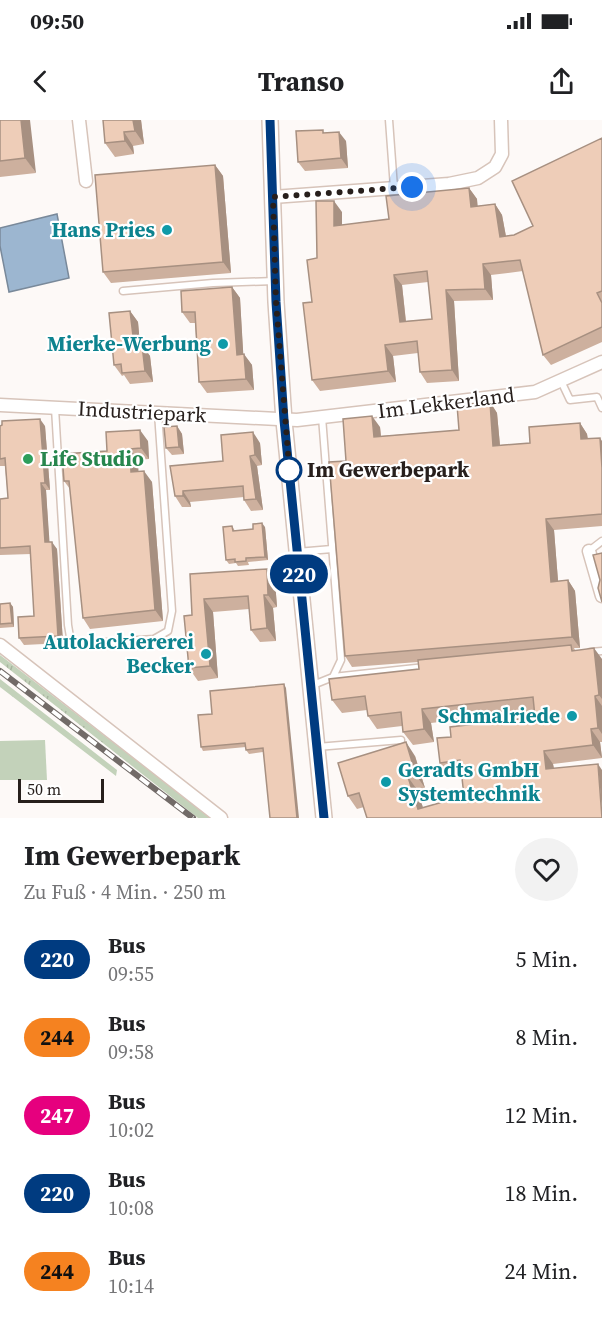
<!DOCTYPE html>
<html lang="de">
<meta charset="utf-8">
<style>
:root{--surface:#fff;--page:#f2f2f2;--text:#202124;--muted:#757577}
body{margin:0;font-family:"Source Serif 4",serif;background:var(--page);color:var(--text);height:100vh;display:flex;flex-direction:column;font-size:22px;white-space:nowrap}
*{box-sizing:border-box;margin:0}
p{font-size:20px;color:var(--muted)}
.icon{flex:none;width:33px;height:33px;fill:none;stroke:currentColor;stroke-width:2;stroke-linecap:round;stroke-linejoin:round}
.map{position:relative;height:698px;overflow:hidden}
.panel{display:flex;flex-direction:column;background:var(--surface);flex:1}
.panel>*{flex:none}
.badge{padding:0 12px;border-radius:20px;font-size:21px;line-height:39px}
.scale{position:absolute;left:18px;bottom:15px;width:86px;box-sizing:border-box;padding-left:6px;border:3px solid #271f1c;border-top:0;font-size:16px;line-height:21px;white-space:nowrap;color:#271f1c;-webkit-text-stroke:4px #fff;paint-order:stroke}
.you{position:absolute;width:30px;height:30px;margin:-15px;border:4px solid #fff;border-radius:50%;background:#1a73e8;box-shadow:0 0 0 9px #1a73e833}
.map>.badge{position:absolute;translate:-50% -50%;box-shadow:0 0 0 3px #fff}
.round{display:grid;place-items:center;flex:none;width:63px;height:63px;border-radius:32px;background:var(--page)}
.headline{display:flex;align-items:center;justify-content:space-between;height:102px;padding:0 24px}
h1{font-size:28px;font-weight:700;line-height:45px}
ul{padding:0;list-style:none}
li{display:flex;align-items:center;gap:18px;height:78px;padding:0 24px}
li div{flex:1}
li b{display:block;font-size:22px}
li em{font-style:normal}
li .badge{min-width:66px;font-weight:700;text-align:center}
.status{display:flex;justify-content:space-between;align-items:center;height:42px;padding:0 30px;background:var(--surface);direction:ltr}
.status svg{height:16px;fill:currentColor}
header{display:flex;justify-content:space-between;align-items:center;height:78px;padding:0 24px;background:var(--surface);font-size:27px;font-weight:700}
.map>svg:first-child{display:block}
.grass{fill:url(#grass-tufts)}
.pitch{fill:#c3d2ba}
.water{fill:#9cb6d0;stroke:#79899a;stroke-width:1.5}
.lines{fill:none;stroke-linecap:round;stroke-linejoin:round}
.service-casing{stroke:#d7c4ba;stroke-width:9}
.minor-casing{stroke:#d7c4ba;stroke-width:15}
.tertiary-casing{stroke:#d7c4ba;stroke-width:18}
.service{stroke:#fff;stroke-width:6}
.minor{stroke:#fff;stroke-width:12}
.tertiary{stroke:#fff;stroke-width:15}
.rail-casing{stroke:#726b68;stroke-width:6}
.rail{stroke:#fff;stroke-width:4;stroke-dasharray:11;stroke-linecap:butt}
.wall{fill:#cdb09e;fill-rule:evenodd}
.shaded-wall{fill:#a79081}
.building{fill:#eecdb8;stroke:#a79081;stroke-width:1.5;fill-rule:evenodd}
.line-casing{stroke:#fff;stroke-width:14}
.line{stroke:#003b80;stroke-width:9}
.walk{stroke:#271f1c;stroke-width:6;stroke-dasharray:0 10.8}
.culture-dot{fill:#0f9aa8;stroke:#fff;stroke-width:2}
.leisure-dot{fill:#2e9e5b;stroke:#fff;stroke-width:2}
.stop-dot{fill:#fff;stroke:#003b80;stroke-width:3}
.labels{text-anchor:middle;stroke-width:4.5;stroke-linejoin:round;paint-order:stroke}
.culture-label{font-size:21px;font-weight:bold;fill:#0d838f;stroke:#fff;text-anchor:end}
.street-label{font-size:21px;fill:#271f1c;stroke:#fff}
.leisure-label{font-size:21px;font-weight:bold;fill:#27864d;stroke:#fff;text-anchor:start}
.stop-label{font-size:21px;font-weight:bold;fill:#271f1c;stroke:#fff;text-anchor:start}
</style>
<div class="status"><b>09:50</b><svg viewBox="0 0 49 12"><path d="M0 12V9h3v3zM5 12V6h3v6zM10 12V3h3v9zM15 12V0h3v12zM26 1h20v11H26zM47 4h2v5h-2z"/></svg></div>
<header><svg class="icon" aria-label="back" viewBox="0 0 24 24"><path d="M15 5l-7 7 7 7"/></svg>Transo<svg class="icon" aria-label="share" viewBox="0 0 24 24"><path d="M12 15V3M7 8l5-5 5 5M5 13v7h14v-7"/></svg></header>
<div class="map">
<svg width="602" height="698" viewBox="0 0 602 698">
<defs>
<pattern id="grass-tufts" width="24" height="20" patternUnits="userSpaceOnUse" patternTransform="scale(1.5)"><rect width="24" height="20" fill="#c3d2ba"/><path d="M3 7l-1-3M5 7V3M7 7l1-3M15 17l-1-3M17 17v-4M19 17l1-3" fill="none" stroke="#a8b49f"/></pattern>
</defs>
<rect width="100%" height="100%" fill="#fdf9f7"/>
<path class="grass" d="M0,535L211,698H198L0,542Z
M0,559L117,650L116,656L0,567Z"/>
<path class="pitch" d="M45,620L47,660H0V621Z"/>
<path class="water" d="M57,94L69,158L9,172L0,126V108Z"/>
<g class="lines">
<defs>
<path id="service" d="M389,0L394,68
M123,171L213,163L275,161
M561,261L570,280L597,277L602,288
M55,288L68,505L70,517L76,524L154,519L168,511L172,491L158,293
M589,431L602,421
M297,432L332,429
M590,532L602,531
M333,557L425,547
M313,565L333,557L341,540L322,297
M317,627L401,620"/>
<path id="minor" d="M79,0L86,61
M273,77L449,64L478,58L495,47L502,34L501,0
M0,285L297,300L535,272L602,242
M589,431L602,476
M0,525L221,698"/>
<path id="tertiary" d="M270,0L276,182L284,301L324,698"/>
</defs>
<use href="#service" class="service-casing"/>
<use href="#minor" class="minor-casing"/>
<use href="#tertiary" class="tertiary-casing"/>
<use href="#service" class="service"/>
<use href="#minor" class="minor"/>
<use href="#tertiary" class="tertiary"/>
<defs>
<path id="rail" d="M0,551L193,698"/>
</defs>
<use href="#rail" class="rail-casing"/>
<use href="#rail" class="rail"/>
</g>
<path class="wall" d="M0,0L36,53L0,57Z
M141,0L144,24L133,26L134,34L115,37L105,23Z
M325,13L346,21L348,48L305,51L298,42Z
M602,18V222L551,245L543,235L523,151L491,155L493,180L454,181L459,261L427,263L420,252L418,233L393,236L396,262L320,271L312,260V182L317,138L342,92V105L389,99L469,68L477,79V86L495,84L502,95L506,116L514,115L533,106ZM428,162L432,199L406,201L402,165Z
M215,45L223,56L231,153L111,163L103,152Z
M232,167L240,178L243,234L252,245L254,270L207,273L199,262L195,203H190L182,192Z
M130,191L138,202L140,225H142L150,236L153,262L130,264L124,255L122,256L114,245Z
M490,282L497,293L500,325L530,323L580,303L587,314L588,319L602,321V406L554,410L558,461L568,460L575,471L580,528H574L575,530L602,539V622H600L602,638L553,644L554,648L602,698L364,687L357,689L348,676L415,636L425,668L418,671L423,688L464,676L462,654L449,656L440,643L451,617L535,597V591L431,603L434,622L413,625L403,612L402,606L377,609L368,596L367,590L342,593L332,580L419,549L418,542L352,547L345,536L346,341L380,307L381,316L459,310Z
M2,305L45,306L50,370H46L49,422L57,429L63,523L24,525L19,518L34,496L31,434L0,435V379L8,378L5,346H0V306Z
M177,306L182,314L184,334L172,335L166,328Z
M148,321L149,339L138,340V351L152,362L163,501L90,509L83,498L70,369L64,361L107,331Z
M260,323L262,345L257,346L263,390L251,391L244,380V377L190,382L191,387H182L175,376L223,341Z
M232,406L235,411L265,407L268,440L248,442L249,445L238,446L236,443L229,444L226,440Z
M190,454L275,461L277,487L273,488L276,521L260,522L251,510L249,489L213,492L218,558L198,561L189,548L192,495Z
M10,483L13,487L14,507L0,508V484Z
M286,568L263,632L249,634L246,630V627L203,631L201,627L212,594Z"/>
<path class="shaded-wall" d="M21,0H30L36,53L25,38Z
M133,0H141L144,24L135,11Z
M124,12L133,26L134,34L125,21Z
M339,12L346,21L348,48L341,38Z
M215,45L223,56L231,153L223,142Z
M469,68L477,79L479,98L471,87Z
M334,81L342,92V117L334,106Z
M495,84L502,95L508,128L500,117Z
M483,144L491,155L493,180L485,169Z
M394,155L402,165L407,213L400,202Z
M232,167L240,178L244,246L237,235Z
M446,170L454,181L459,261L452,250Z
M130,191L138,202L141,235L134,224Z
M142,225L150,236L153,262L145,251Z
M385,225L393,236L396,262L388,251Z
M244,234L252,245L254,270L246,259Z
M490,282L497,293L501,337L493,326Z
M372,296L380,307L382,328L374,317Z
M40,299L45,306L50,370L45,363Z
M580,303L587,314L589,330L581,319Z
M177,306L182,314L184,334L179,327Z
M140,310L148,321L149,339L141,328Z
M253,312L260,323L262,345L255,335Z
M600,318L602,321V348Z
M130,329L138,340L139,363L131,352Z
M250,336L257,346L263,390L256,379Z
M144,351L152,362L163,501L155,490Z
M41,363L46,370L50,429L45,422Z
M183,371L190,382L191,387L183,376Z
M546,399L554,410L559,473L551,462Z
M262,403L265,407L268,440L265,437Z
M52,422L57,429L63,523L58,516Z
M267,449L275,461L277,487L268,475Z
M568,460L575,471L580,528L572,517Z
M264,475L273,488L276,521L267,508Z
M204,479L213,492L218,558L210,546Z
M10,483L13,487L14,507L12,503Z
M594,528L602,539V579L599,575Z
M284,564L286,568L299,698H297Z
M595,576L602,586V614L598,608Z
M422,589L431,603L434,622L424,609Z
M591,609L600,622L602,638L593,625Z
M406,622L415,636L425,668L416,655Z
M544,631L553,644L556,662L546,649Z
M598,644L602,650V691Z
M408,657L418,671L426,698L418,689Z"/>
<path class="building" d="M0,0H21L25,38L0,41Z
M103,0H133L135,11L124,12L125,21L105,23Z
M323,10V13L339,12L341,38L298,42L296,11Z
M602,18V171L597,173L602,183V207L543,235L520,140L483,144L485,169L446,170L452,250L420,252L417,221L385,225L388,251L312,260L303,183L312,182L307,140L317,138L316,81H334V106L389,99L386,76L469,68L471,87L495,84L500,117L514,115L533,106L512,61ZM427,151L432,199L400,202L394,155Z
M215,45L223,142L103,152L95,55Z
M232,167L237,235L244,234L246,259L199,262L195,192H182L181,171Z
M130,191L134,224L142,225L145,251L122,253L121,244L114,245L109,193Z
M490,282L493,326L530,323L529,307L580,303L581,319L600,318L602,348V394L546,399L551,462L568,460L572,517L345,536L329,342L346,341L343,299L372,296L374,317L459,310L457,285Z
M40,299L45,363H41L45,422H52L58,516L19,518L18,497L34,496L30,426L0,428V379L8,378L5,338L0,339V306L2,305V301Z
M177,306L179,327L166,328L164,307Z
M140,310L141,328L130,329L131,352L144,351L155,490L83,498L69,361H64L62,334L107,331L106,312Z
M253,312L255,335L250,336L256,379L244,380L243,366L183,371V376H175L170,346L223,341L221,315Z
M262,403L265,437L246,438V441L235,442V439L226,440L223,407L232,406L233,411L253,409V404Z
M602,433V482L598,468L600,460L593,435Z
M267,449L268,475H264L267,508L251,510L248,476L204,479L210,546L189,548L184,496L192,495L190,454Z
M10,483L12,503L0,504V484Z
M571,525L572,531L594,528L599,575L595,576L598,608L591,609L593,625L544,631L546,649L598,644L602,698H367L359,673L348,676L338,643L406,622L416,655L408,657L418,689L464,676L460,640L440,643L437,618L451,617L450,607L535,597L533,577L422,589L424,609L403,612L401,592L368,596L365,576L332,580L329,559L419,549L418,540Z
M284,564L297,698H270L263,628L246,630L245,623L201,627L198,595L212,594L210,571Z"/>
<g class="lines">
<defs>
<path id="line" d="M270,0L276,182L284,300L324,698"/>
</defs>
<use href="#line" class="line-casing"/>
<use href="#line" class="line"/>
<path class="walk" d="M289,350L290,358L276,182L273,77L412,67"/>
</g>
<g class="culture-dot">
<circle cx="167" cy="110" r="6"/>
<circle cx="223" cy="224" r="6"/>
<circle cx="206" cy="534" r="6"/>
<circle cx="572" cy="596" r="6"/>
<circle cx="386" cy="662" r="6"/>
</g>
<circle class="leisure-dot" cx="28" cy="339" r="6"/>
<circle class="stop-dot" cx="289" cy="350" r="12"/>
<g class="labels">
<g class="culture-label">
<text x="155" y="117">Hans Pries</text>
<text x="211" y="231">Mierke-Werbung</text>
<text x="194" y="529">Autolackiererei<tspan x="194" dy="24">Becker</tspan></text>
<text x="560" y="603">Schmalriede</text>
<text x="398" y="657" text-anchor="start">Geradts GmbH<tspan x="398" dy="24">Systemtechnik</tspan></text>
</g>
<g class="street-label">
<text transform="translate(446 283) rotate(-7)" y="7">Im Lekkerland</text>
<text transform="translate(142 292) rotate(3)" y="7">Industriepark</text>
</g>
<g class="leisure-label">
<text x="40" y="346">Life Studio</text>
</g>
<g class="stop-label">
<text x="307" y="357">Im Gewerbepark</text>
</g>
</g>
</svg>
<div class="scale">50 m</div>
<div class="you" style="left:412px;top:67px"></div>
<b class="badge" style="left:299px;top:454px;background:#003b80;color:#fff">220</b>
</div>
<section class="panel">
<div class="headline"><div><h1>Im Gewerbepark</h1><p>Zu Fuß · 4 Min. · 250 m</p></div><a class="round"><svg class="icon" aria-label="heart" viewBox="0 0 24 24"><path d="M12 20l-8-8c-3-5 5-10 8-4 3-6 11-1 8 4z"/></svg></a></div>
<ul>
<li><span class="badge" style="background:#003b80;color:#fff">220</span><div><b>Bus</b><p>09:55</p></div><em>5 Min.</em></li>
<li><span class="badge" style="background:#f58220;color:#111">244</span><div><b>Bus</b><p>09:58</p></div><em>8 Min.</em></li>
<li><span class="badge" style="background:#e6007e;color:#fff">247</span><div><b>Bus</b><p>10:02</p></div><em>12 Min.</em></li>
<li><span class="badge" style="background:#003b80;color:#fff">220</span><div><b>Bus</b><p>10:08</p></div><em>18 Min.</em></li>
<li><span class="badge" style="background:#f58220;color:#111">244</span><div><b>Bus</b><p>10:14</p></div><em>24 Min.</em></li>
</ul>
</section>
